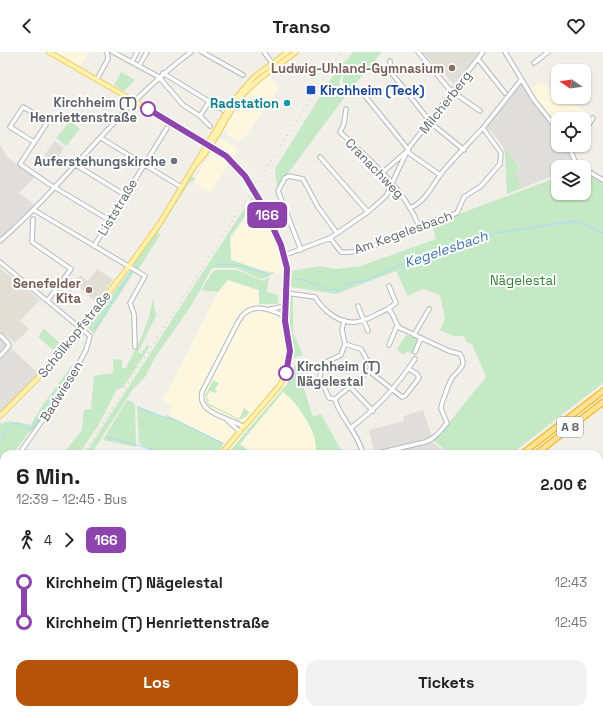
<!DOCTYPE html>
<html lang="de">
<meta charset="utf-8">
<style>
:root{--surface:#fff;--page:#f2f2f2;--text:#222;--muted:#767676;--accent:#b45309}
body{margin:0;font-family:"Space Grotesk",sans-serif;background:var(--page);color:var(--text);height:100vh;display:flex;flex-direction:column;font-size:15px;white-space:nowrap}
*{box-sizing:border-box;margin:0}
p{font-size:13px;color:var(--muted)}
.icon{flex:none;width:22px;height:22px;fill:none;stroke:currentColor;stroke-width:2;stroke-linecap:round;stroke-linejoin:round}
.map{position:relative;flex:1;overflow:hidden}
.drawer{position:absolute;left:0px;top:398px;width:603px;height:264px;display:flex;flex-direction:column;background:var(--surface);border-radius:12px 12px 0 0;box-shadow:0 1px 3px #0004}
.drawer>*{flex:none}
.badge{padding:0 8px;border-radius:6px;font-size:14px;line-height:26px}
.needle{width:26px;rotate:283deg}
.buttons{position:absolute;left:551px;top:12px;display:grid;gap:8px}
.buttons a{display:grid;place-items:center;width:40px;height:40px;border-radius:8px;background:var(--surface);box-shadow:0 1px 3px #0004;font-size:20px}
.map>.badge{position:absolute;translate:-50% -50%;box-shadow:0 0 0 2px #fff}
.legs{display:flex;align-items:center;gap:6px;height:44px;padding:0 16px;font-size:13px}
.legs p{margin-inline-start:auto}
.summary{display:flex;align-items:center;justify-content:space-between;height:68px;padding:0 16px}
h1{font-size:22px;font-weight:700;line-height:30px}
.button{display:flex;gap:8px;margin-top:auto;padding:8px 16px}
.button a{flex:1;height:46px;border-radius:12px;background:var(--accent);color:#fff;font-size:16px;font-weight:700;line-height:46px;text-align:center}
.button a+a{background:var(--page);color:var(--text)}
ul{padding:0 16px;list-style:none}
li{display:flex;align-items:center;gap:14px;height:40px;font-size:15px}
li i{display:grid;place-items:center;width:6px;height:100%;margin:0 5px;background:currentColor}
li i::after{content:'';width:10px;height:10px;margin:-5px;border:3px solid;border-radius:50%;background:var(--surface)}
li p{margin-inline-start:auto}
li:first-child i{background:linear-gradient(#0000 50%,currentColor 0)}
li:last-child i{background:linear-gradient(currentColor 50%,#0000 0)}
header{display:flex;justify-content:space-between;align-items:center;height:52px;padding:0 16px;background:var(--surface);font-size:18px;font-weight:700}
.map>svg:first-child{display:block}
.commercial{fill:#fef7e0}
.industrial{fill:#e0deda}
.education{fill:#e1ded6}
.green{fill:#c5e8c5}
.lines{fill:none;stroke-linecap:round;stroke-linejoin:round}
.stream{stroke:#aadaff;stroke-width:1}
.minor-casing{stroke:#b5b8bc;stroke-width:5.5}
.major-casing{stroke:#f2c960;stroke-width:6}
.highway-casing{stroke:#f9ab00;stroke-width:7}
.minor{stroke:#fff;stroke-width:3.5}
.major{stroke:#fff2af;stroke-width:4}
.highway{stroke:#fde293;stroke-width:5}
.rail{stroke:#b6b7b8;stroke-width:1;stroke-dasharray:1 5;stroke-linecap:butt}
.major-bridge-casing{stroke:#f2c960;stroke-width:6;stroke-linecap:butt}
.major-bridge{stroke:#fff2af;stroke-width:4}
.line-1-casing{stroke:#fff;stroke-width:9}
.line-1{stroke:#8e44ad;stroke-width:6}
.education-dot{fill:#8d6e63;stroke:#fff;stroke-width:1.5}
.transit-dot{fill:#1a4fb4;stroke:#fff;stroke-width:1.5}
.culture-dot{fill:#0f9aa8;stroke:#fff;stroke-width:1.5}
.stop-1-dot{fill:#fff;stroke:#8e44ad;stroke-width:2}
.worship-dot{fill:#6b7280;stroke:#fff;stroke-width:1.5}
.labels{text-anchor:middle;stroke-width:4;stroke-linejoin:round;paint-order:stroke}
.shield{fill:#fff;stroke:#8f9295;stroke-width:1}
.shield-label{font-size:12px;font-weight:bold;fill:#5f6368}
.education-label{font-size:13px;font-weight:bold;fill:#785e54;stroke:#fff;text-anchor:end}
.transit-label{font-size:13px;font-weight:bold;fill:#164399;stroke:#fff;text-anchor:start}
.stop-label{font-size:13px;font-weight:bold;fill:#5f6368;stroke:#fff;text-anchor:end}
.street-label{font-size:13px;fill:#5f6368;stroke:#fff}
.culture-label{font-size:13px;font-weight:bold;fill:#0d838f;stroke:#fff;text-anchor:end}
.worship-label{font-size:13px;font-weight:bold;fill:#5b616d;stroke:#fff;text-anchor:end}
.park-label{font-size:13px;fill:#348238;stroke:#fff}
.water-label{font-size:14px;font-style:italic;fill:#4174aa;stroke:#fff}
</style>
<header><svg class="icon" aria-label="back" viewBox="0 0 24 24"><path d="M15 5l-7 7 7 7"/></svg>Transo<svg class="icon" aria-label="heart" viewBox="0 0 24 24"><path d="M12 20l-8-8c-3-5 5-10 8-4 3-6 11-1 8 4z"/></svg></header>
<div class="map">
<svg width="603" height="662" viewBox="0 0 603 662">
<rect width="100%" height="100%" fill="#f1efe8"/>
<path class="commercial" d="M51,0H89L80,16Z
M270,23L278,37L243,88L238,89L227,82L225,78L227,73L242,49L258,31Z
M540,30L558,42V45H563L596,66L584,85V67H558V80L528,39Z
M219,87L225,88L238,97L210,141L193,130Z
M257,149L280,201L284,218L283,222L259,218L232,208L231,188Z
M227,228L258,238L259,259L277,263L281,269L287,300L321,402H237L167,365L172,353L163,348L218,240Z"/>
<path class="industrial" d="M521,29L558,80V93H567L576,114L558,115V122L522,136L516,121L520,116L489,77L487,79L485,76Z
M0,93L7,105L35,125L19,141L35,153L0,185Z
M0,286L39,322L0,361Z
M423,358L432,385L431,386L374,399L369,378L404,369V364Z
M432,390L448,402H379Z
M4,494V652L0,645V496Z
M6,658H155L149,662H8Z
M222,658H278L273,662H217Z
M283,658H343L346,662H278Z"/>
<path class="education" d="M422,0H479L454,32Z
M55,89L64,96L54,111L44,103Z
M0,216L40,248L20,269L29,277L15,291L0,279Z
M97,217L113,228L96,250L74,232L80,223L88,229Z"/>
<path class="green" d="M353,0H382L345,44C341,29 343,11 353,0Z
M349,5L339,30L344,46L277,136L275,117L337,17Z
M121,20L135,28L124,39L114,33Z
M70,69L80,77L66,94L56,86Z
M503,94L520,117L516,121L522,136L507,142L505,101Z
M584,120L603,132V331L511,402H450L434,389L486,325L472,292L467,291L464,284H453L440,278L445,266L440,243L422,237L408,244L396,219L336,242L291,235L292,219L319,214L336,217L361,214L436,187L432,172L558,125V141H584Z
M191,124L195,126L193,130L190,129L158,180L160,183L138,218L134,214V211L156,181Z
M253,143L261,159L264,172L261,173L258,162L250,157L230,185L231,208L270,221L273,219L274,221L265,226L260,227L237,216H212L191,254L156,304L145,325L133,337L91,402H85Z
M131,218L134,220L94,282L87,275L95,264L100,261L98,260Z
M214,218H237L263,229L269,225L267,240L278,243V251L280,252H259V238L228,228L218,240L201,238Z
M289,244H293V281L303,303L293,306L288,266Z
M153,246L156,264L138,300L141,302L147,293L150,294L123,336L117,337L99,372L79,402H63L82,378L84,358L91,357L94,324L113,321V307L122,308V316L125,317C138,293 149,273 153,246Z
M44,277L60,291L54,299L38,285Z
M406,283L418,287L412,302L407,299L403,303L397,297Z
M296,311L315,372L313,365L321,362L340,396L348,402H325L324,399V402H315C321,384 297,350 283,340L240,392L253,402H227L287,332Z
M72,313L75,314L70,323L34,378L29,380L13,402H4V423L0,424V370L1,372L10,369L31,373L42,354Z
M213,328L219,331L215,337L217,339L216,341L210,339L206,346L209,348L208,351L239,367L244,356L249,360L251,359L244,366L239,368L208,353L205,344Z
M127,348L133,350L135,354L136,395L103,388Z
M137,354L165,365L167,363L224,391L217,402C195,402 157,407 139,391Z"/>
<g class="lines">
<path class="stream" d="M217,212L236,213L269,222
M294,227L304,228L328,238H340L347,232L367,228L412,208L461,194L495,181L576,169L603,181
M94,278L131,220
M138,355L165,366L173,367L222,391
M107,385L169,402
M0,390C4,383 9,368 20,372C23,374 26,376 29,377L34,375L71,319"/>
<defs>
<path id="minor" d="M113,0L159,25L183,53L200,64L210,74
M202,0L243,23
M264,0L275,15
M418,0L450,38L480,59
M505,0L534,48L558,78
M478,7L505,41
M390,9V19L432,72L464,98
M132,10L137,0
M534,11L548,0
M139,14L147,0
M163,21L223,58
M97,27L108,7L107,0
M366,45L408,97L409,101L440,123
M346,57L344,72L340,80C371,109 403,135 419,174
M200,64L209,50
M584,81L593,66
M101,86L181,135
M34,90L10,75L23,55L48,69L45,74L20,112L49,132L109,168
M568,93L575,109L581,115
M570,99L577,93
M320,105L368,160
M76,113L125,143
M584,117L603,128
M383,120L406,100
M412,155C427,148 434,130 444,118C456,104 469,91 482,77
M34,158L145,224L130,251L134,262L135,295
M33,167L32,190L71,217L48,248
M330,186L341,200C365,203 397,183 419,174C431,169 445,166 457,161L464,145L481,134L500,112L501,101L483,76L521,28
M0,189C68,130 119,53 191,0
M94,194L167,76
M301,198L278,139L285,126L289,124L303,127L318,155L337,181
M285,203L330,186L368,160L386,144L408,97L483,0
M0,210L90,284L86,298L68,332L19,402
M286,241L315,245C323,258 339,272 356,270C367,269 378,261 388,257C395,262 394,271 400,276L449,299L460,302C468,314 458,318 452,326C450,329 441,352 441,356C442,360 445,366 447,371C441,378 435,387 425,390L374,402
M358,254L368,279
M271,257L285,254
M388,257L396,251L389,234
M344,268L342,278L345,292L341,303L322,312L320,325L329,346L335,347C338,363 359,382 363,402
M0,283L8,291L9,294L0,304
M414,283L429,257
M389,293L397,274
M415,300L421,286
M369,319L402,345L405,344L419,326L417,322L409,317
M351,336L373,359
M335,347L369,319L371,315L361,297L345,292
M226,367L240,380
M244,375C230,365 197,363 202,340L238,270C249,249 267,256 285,264
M352,375C378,355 396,335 415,307
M4,546L1,556L4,567
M0,647L4,644
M59,658L61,662
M0,660L1,662
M81,662L87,658"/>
<path id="major" d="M49,0L184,78
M197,111C214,94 223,69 237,50C254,28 275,16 296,0
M0,364L58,306L129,214L160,171L234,48L254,25L288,0
M244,375L280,333L286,321L289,305L285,269L287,216L285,203L259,146
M221,402L245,373
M0,451L4,453
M405,658L407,662"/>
<path id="highway" d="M522,402L603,339
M536,402L603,350
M188,662L193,658
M202,662L207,658"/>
</defs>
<use href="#minor" class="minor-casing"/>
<use href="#major" class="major-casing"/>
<use href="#highway" class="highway-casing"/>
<use href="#minor" class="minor"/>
<use href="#major" class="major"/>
<use href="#highway" class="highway"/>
<path class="rail" d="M83,402L341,0
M0,487L4,484"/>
<defs>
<path id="major-bridge" d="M184,78C219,98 238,110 259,146"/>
</defs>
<use href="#major-bridge" class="major-bridge-casing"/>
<use href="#major-bridge" class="major-bridge"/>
</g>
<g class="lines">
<defs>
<path id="line-1" d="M148,57L226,104L245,124L263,154L281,193L287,216L285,269L290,299L286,321"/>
</defs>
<use href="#line-1" class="line-1-casing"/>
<use href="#line-1" class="line-1"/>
</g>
<g class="education-dot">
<circle cx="452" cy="16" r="4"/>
<circle cx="89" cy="238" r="4"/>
</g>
<rect class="transit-dot" x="306" y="33" width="10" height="10" rx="2"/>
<circle class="culture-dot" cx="287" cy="51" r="4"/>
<g class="stop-1-dot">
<circle cx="148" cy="57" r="7"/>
<circle cx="286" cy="321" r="7"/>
</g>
<circle class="worship-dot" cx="174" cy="109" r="4"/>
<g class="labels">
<rect class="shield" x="557" y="365" width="26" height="20" rx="3"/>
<g class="shield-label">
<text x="570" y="379">A 8</text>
</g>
<g class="education-label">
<text x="444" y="21">Ludwig-Uhland-Gymnasium</text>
<text x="81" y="236">Senefelder<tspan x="81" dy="15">Kita</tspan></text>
</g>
<g class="transit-label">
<text x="320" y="43">Kirchheim (Teck)</text>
</g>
<g class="stop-label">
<text x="137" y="55">Kirchheim (T)<tspan x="137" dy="15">Henriettenstraße</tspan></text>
<text x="297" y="319" text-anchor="start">Kirchheim (T)<tspan x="297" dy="15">Nägelestal</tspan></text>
</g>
<g class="street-label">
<text transform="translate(445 50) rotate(-52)" y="5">Milcherberg</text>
<text transform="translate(375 116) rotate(46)" y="5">Cranachweg</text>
<text transform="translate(117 155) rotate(-59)" y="5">Liststraße</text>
<text transform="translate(403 180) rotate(-20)" y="5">Am Kegelesbach</text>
<text transform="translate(74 282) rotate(-51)" y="5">Schöllkopfstraße</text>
<text transform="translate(61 339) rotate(-58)" y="5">Badwiesen</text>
</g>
<g class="culture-label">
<text x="279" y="56">Radstation</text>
</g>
<g class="worship-label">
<text x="166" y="114">Auferstehungskirche</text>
</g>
<g class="park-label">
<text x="523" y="233">Nägelestal</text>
</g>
<g class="water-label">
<text transform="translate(446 197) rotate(-19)" y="5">Kegelesbach</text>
</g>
</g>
</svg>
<div class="buttons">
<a><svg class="needle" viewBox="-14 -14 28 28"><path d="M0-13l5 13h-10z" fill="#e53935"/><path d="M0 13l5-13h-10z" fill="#767676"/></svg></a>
<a><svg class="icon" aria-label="locate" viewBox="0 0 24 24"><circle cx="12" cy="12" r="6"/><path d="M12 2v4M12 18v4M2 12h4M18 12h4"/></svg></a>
<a><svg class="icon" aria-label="layers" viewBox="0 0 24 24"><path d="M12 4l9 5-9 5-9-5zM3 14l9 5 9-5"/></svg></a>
</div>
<b class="badge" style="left:267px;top:163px;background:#8e44ad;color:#fff">166</b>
<section class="drawer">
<div class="summary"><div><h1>6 Min.</h1><p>12:39 – 12:45 · Bus</p></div><b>2.00 €</b></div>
<div class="legs"><svg class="icon" aria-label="walk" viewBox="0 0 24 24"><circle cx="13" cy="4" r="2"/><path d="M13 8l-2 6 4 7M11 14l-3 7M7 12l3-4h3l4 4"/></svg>4<svg class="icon" aria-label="forward" viewBox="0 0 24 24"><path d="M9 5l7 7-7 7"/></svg><b class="badge" style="background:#8e44ad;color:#fff">166</b></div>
<ul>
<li><i style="color:#8e44ad"></i><b>Kirchheim (T) Nägelestal</b><p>12:43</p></li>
<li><i style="color:#8e44ad"></i><b>Kirchheim (T) Henriettenstraße</b><p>12:45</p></li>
</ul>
<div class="button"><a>Los</a><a>Tickets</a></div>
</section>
</div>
